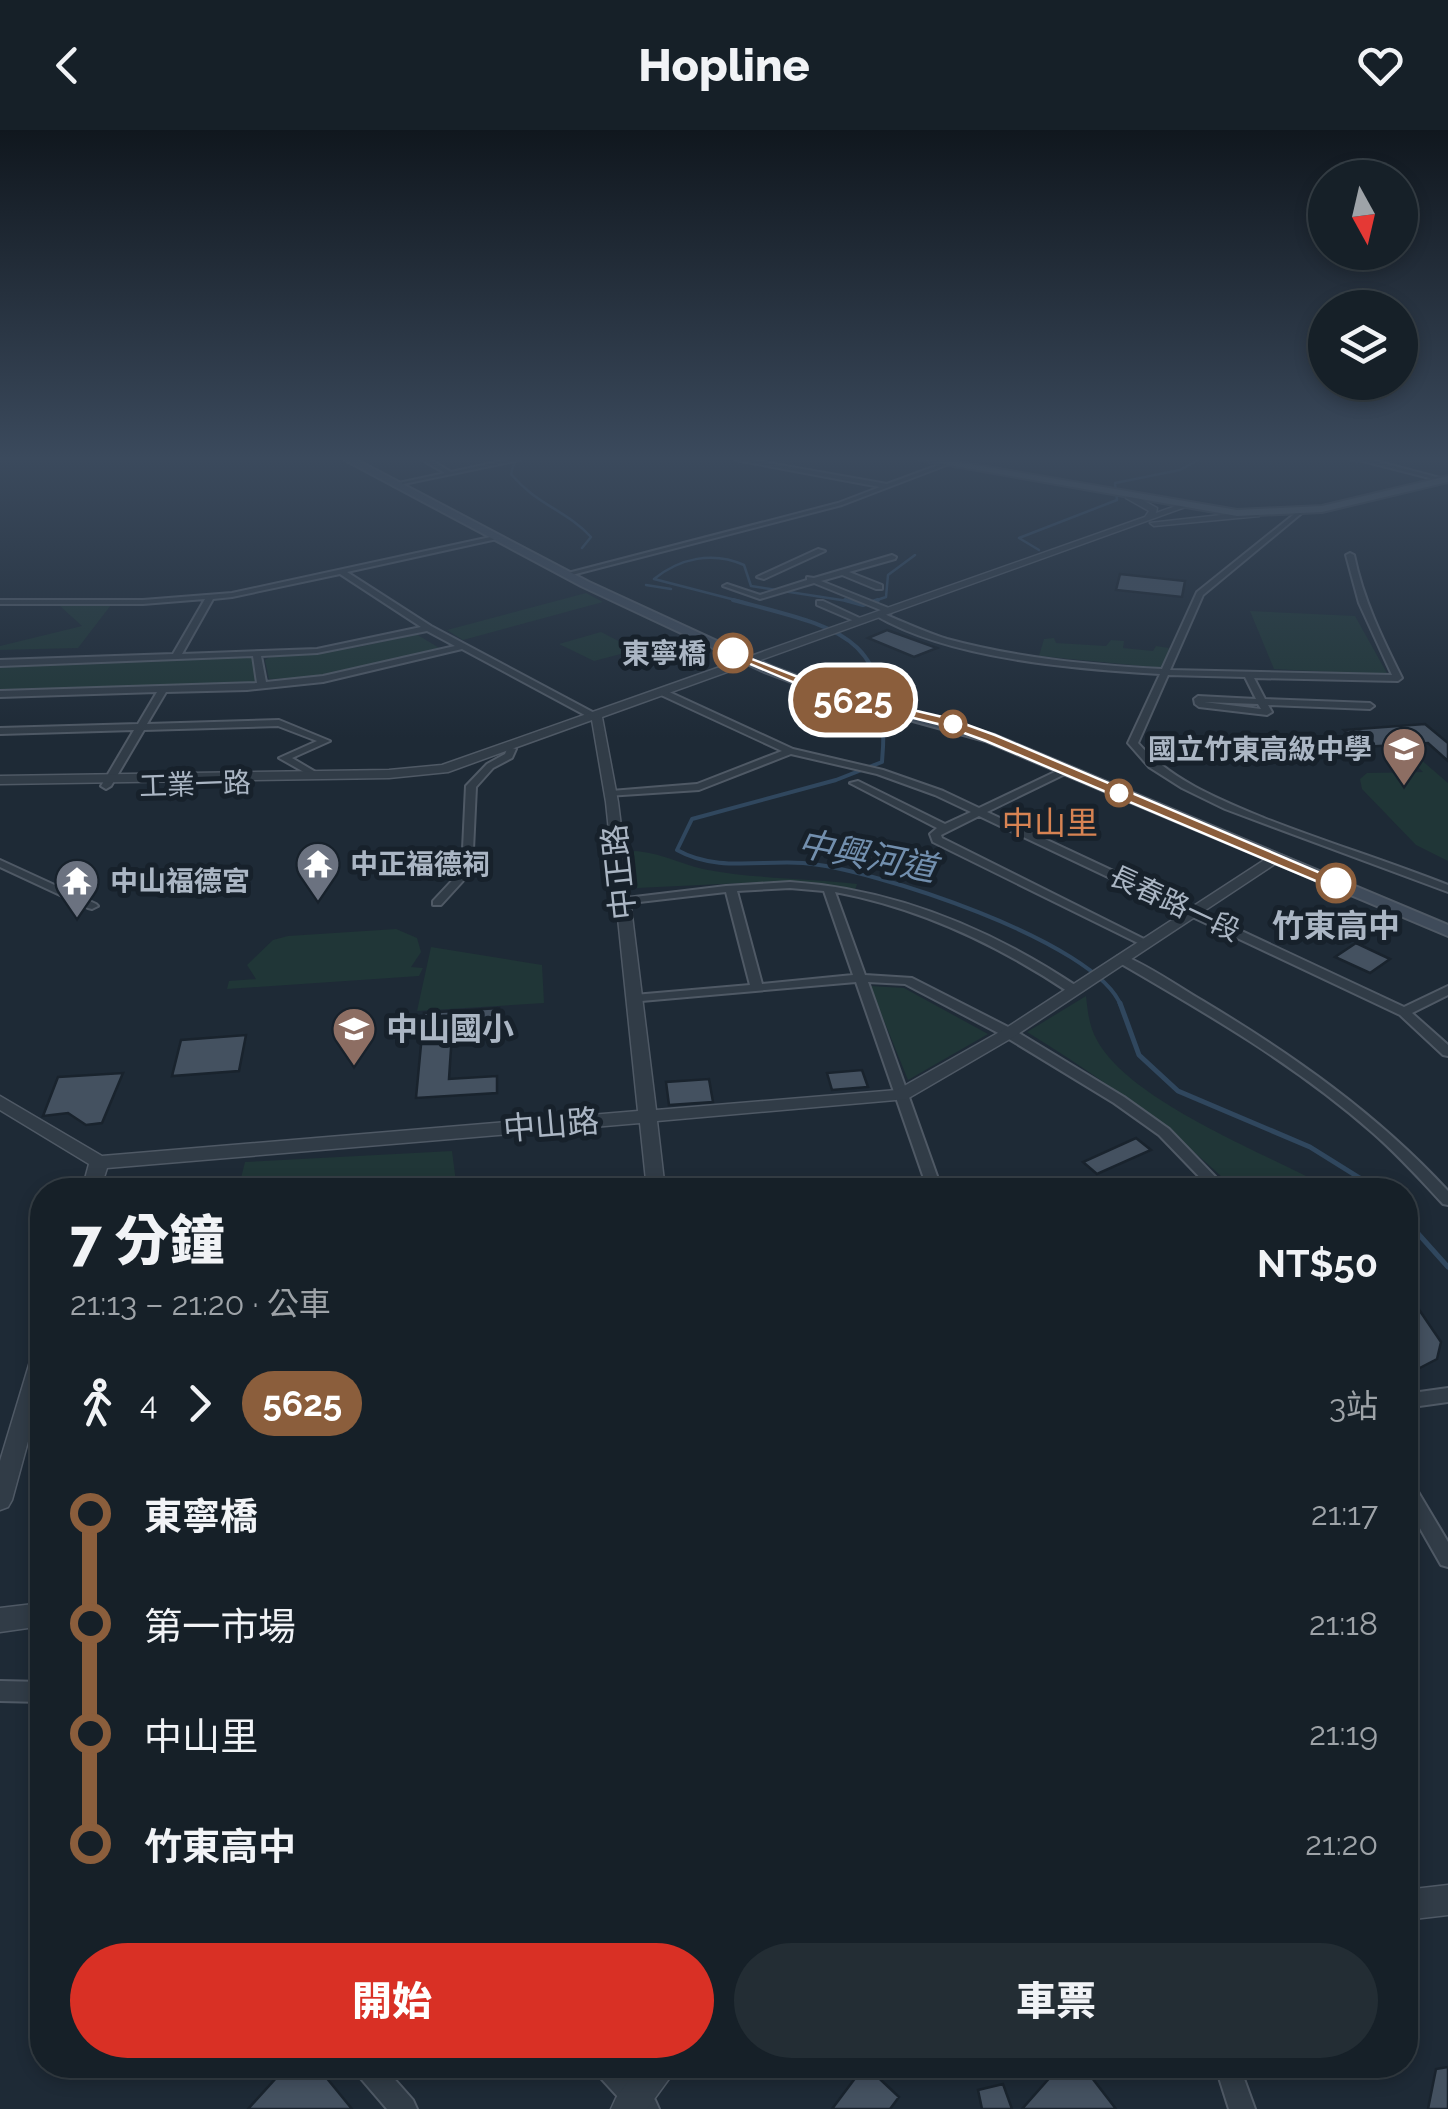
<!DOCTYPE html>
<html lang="zh-TW">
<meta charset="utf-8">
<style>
:root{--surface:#162028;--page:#232d34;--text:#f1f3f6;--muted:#9ea3a8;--line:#353e45;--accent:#d93025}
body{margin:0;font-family:Raleway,"Noto Sans TC",sans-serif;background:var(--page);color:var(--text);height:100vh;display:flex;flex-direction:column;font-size:38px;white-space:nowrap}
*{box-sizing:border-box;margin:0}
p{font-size:32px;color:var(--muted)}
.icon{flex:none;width:55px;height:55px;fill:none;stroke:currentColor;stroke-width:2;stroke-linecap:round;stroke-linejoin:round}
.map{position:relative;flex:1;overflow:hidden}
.details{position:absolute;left:30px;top:1048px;width:1388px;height:900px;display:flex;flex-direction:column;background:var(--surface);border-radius:40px;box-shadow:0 5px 15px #0003,0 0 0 2px var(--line)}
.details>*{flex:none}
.badge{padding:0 20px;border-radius:32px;font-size:35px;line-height:65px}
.needle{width:65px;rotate:172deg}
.tools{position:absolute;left:1308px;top:30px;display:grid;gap:20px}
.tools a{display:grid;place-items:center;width:110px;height:110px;border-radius:50%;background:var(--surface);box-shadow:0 5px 15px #0003,0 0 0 2px var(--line);font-size:50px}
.map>.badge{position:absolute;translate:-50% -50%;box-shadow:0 0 0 5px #fff}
.legs{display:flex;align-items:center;gap:15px;height:110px;padding:0 40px;font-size:32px}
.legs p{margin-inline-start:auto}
.head{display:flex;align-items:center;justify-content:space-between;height:170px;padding:0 40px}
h1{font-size:55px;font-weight:800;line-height:75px}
.button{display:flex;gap:20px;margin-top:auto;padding:20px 40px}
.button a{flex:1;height:115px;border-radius:60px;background:var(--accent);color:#fff;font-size:40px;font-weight:800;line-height:115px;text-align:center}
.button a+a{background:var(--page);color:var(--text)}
ul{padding:0 40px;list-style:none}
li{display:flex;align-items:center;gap:35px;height:110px;font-size:38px}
li i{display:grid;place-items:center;width:15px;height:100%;margin:0 12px;background:currentColor}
li i::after{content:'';width:25px;height:25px;margin:-12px;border:8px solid;border-radius:50%;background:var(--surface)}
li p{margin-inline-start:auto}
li:first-child i{background:linear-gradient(#0000 50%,currentColor 0)}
li:last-child i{background:linear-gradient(currentColor 50%,#0000 0)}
header{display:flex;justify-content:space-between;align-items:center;height:130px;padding:0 40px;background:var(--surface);font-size:45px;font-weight:800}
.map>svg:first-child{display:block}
.green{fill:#203637}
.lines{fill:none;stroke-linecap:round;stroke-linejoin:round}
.stream-far2{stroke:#30475e;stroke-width:2.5}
.stream-far1{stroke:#30475e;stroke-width:4}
.stream{stroke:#30475e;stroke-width:5}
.building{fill:#445160;stroke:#19232d;stroke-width:2.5}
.minor-casing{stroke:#4f5965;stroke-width:4}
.tertiary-casing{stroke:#4f5965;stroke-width:3}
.secondary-casing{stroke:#4f5965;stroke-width:4}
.primary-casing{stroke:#3b4550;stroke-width:4}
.minor{fill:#313c47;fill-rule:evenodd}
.tertiary{fill:#313c47;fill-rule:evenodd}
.secondary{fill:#3f4b5a;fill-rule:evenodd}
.primary{fill:#4f5b67;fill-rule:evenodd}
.line-1{fill:#8b5e3c;stroke:#fff;stroke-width:2.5}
.stop-1-dot{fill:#fff;stroke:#8b5e3c;stroke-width:5}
.labels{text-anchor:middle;stroke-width:10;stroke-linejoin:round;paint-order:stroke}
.far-stop-label{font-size:28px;font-weight:bold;fill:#abb6c4;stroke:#17212b;text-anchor:end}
.far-poi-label{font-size:28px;font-weight:bold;fill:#abb6c4;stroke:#17212b;text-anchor:start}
.far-street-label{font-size:28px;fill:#abb6c4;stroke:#17212b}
.far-quarter-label{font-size:32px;fill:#d78353;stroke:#17212b}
.street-label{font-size:32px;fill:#abb6c4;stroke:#17212b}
.stop-label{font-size:32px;font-weight:bold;fill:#abb6c4;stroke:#17212b}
.poi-label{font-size:32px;font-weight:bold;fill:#abb6c4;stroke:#17212b;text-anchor:start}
.water-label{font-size:35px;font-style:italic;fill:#728fae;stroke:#17212b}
</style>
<header><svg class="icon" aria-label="back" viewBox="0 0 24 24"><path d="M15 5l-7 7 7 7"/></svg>Hopline<svg class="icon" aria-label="heart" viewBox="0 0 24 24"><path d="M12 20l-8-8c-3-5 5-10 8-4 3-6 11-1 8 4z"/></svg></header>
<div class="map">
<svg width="1448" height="1979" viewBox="0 0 1448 1979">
<rect width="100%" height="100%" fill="#1e2a36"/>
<path class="green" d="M586,463L603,472L463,510L447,500Z
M111,475L78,518L0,520V516L82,496L60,476Z
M1250,481L1355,486L1388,545L1274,539Z
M601,502L636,520L594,531L559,514Z
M416,504L441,519L323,547L269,549L265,530L272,526L359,517Z
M1054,508L1056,513L1106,516L1111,510L1124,511L1123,518L1153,521L1156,516L1169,518L1163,538L1039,526L1044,509Z
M252,527L259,554L0,562V534Z
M1409,628H1419L1448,653V731L1416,715L1362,659L1360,649L1367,643L1423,642Z
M633,721C661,722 681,735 708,740C756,749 808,748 857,754L855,760L787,751L637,758Z
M396,799L417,808L421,822L411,837L423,838L419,846L227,859L229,851L256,849L247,835L273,810L288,806Z
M431,817L542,835L544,873L417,881Z
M870,856L904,858L988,904L908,950Z
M1086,866C1088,883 1089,897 1098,912C1130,968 1249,1017 1308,1047L1233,1057C1169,997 1102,948 1027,902Z
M452,1021L457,1060H238L245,1032Z"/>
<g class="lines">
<path class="stream-far2" d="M515,330L511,344C537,375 566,380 591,407L582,418
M1350,330L1358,332
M1039,420L1019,408L1117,370L1115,353L1180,340L1198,330
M646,455L671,459
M743,472L654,449C680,428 713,421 744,435L751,456L854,472
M871,472L886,467L888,445L915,425"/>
<path class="stream-far1" d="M733,470C842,499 893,503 882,632L836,650L692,689L677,720C716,742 760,730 803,733C871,738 1098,812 1121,876
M845,470L863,475L878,470"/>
<path class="stream" d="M1120,873L1139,925L1178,961L1310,1017L1379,1060
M1405,1089L1448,1137"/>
</g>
<path class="building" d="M1120,444L1185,451L1182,467L1116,460Z
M887,500L937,518L914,527L868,508Z
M1425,594L1448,613V631L1428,613L1363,617L1344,600Z
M1356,813L1390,829L1370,843L1335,827Z
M499,878V900L452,903L449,949L497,946V963L416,968L424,883Z
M246,905L239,941L172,946L181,910Z
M862,940L868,957L832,960L827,943Z
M123,943L102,993L86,995L68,983L43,986L58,947Z
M709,949L713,972L669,975L666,952Z
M1136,1008L1151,1020L1097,1044L1083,1032Z
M1405,1159L1441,1212L1437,1229L1412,1242L1405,1240Z
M288,1935H316L352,1979H248Z
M865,1935L899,1967L890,1979H832Z
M1061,1935H1082L1116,1979H1022Z
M1448,1937V1979H1428L1436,1939Z
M1003,1954L1012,1979H982L978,1960Z"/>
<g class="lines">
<defs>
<path id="minor" d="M422,330H431L451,342L506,330H520L394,356V354L445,343Z
M736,330H752L887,354L944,333L949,334L842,375L568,446L564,444L838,373L880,357Z
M1359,330H1372L1448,350L1445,352Z
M1298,381L1303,382L1203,465L1170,540L1392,545L1359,473L1346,425L1350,423L1354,425C1363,469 1382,508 1402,548L1398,551L1254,548L1265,569L1370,573L1374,576L1370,579L1268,575L1272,582L1267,585L1199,577L1195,574L1194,569L1198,566L1256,569L1245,547L1168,545L1138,613C1171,650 1218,669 1264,688C1325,712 1387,731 1448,755V762L1225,679L1182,658L1149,637L1128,613L1160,544C1074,539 949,529 875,485L882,483C903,492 925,502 947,509C1017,528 1090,535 1162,539L1197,462ZM1204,572L1258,574L1261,579Z
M495,406L497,409L347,442L431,496L600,586V590H594L462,519L323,552L247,560L166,562L147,594L279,590L330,611L292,628L314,641L316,643L311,646L279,628L317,611L278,596L144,600L111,656L106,659L101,656L134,600L0,604V598L138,594L157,562L0,567V561L257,553L253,526L0,536V530L173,524L205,469L143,474H0V470H143L232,463ZM340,444L421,497L317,519L182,524L213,469L232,467ZM427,501L455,516L323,546L266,552L261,526L317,523Z
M818,419L825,421L764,449L757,447Z
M892,425L896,427L895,429L849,442L882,455V459H876L842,445L821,451L891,479V483H888L814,453L760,469L723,456L727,454L760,465L807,450V447L814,448Z
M817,471H823L866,491L859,493L817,475Z
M661,561H667L793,619L883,640L943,661L979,678L1061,639H1067V643L987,682L1404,877L1448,856V865L1412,883L1448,915V926L1443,925L1400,885L979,686L941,705L942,708L1152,813L1150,815H1142L933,712L930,704L937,698L850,653L858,651L945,694L971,682L935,665L877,644L791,624L699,660L607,666V662L611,661L697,654L782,621L661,565Z
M508,617L516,619L512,628L493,638L476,657L472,741L441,775H433V771L462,740L466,656L487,634L505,624Z
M0,730L96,774L98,776L92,779L88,778L0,737Z
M790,752C896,759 991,799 1078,857L1080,860L1078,863H1070C998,815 921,778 835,762L865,845L912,848L1014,900L1124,967L1169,999L1228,1060H1212L1159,1005L1114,973L1004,906L905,854L868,852L942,1060H928L856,852L630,872L628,869L634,865L750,855L726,762L622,774L616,771L618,769L726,756ZM790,758L824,761L853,845L762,854L737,761Z
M1122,825C1150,836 1177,856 1203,871C1293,925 1377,984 1448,1061V1075L1443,1074C1420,1049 1398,1025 1373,1003C1296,935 1206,883 1118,832L1116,829L1118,826Z
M1448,1258V1272L1405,1278V1264Z
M1405,1347L1411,1350L1448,1412V1437L1441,1435L1405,1372Z
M0,1551L42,1552V1572L0,1571Z
M354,1935H382L413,1970L417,1979H387L357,1944Z
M594,1935H623L655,1970L659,1979H629L597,1944Z
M1215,1935H1239L1255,1979H1229Z"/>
<path id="tertiary" d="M1126,364H1132L1157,378L1156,383L1184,373L1188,376L602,587L618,672L656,980L897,960L1003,900L1272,725H1282L1284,728L1015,906L907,969L657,991L665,1060H647L640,993L107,1038L100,1060H82L89,1034L0,980V966L102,1026L638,981L606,672L592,590L448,642L389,648L0,654V646L389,640L442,635L1145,387L1149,381L1126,368Z
M1256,381L1259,386L1154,396L1150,393Z
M42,1217V1260L12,1370L8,1377L0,1380V1331L32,1225L35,1219Z
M42,1473V1496L0,1502V1478Z
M1448,1755V1785L1405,1790V1760Z
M640,1935H676L671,1946L647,1979H611L616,1968Z"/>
<path id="secondary" d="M345,330H357L589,452L771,536L853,567L995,605L1448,795V806L985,611L844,572L762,541L581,456Z"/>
<path id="primary" d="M920,330H946L1237,380L1322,376L1448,346V352L1322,382L1237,386Z"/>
</defs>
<use href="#minor" class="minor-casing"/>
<use href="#tertiary" class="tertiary-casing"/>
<use href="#secondary" class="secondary-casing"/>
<use href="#primary" class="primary-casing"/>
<use href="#minor" class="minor"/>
<use href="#tertiary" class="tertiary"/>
<use href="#secondary" class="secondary"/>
<use href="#primary" class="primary"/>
</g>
<linearGradient id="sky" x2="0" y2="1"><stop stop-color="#10171e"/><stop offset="0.54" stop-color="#3b4a5d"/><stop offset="1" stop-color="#3b4a5d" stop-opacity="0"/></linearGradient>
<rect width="1448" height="608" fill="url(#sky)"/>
<path class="line-1" d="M729,520L836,562L951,589L995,605L1344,753L1330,757L986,611L942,595L828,567L729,525Z"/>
<defs>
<symbol id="school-pin" viewBox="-11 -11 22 30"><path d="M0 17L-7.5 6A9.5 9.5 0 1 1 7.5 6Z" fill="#8d6e63" stroke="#17212b"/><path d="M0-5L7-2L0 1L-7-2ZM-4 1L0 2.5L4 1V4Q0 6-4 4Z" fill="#fff"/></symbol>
<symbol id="temple-pin" viewBox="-11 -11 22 30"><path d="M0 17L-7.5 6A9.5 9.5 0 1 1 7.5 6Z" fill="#6b7280" stroke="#17212b"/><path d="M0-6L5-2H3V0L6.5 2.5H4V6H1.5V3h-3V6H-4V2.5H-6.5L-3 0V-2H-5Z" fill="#fff"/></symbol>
</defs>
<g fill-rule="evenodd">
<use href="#school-pin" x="1379" y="594" width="50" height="68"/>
<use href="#temple-pin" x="293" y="709" width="50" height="68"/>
<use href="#temple-pin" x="52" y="726" width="50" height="68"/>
<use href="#school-pin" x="329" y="874" width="50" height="68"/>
</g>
<g class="stop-1-dot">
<circle cx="733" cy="523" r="18"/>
<circle cx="953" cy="594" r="12"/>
<circle cx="1119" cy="663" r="12"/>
<circle cx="1336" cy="753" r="18"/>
</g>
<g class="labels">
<g class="far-stop-label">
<text x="706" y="533">東寧橋</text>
</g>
<g class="far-poi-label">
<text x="1372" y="629" text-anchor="end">國立竹東高級中學</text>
<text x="350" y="744">中正福德祠</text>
<text x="110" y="761">中山福德宮</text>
</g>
<g class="far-street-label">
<text transform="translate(195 654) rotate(-2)" y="10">工業一路</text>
<text transform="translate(1175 773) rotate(25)" y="10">長春路一段</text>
</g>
<g class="far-quarter-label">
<text x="1050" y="704">中山里</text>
</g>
<g class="street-label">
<text transform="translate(619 742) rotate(-96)" y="11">中正路</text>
<text transform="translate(551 995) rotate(-5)" y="11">中山路</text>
</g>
<g class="stop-label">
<text x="1336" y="807">竹東高中</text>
</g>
<g class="poi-label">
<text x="386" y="910">中山國小</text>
</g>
<g class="water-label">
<text transform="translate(867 726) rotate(11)" y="12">中興河道</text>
</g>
</g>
</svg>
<div class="tools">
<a><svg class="needle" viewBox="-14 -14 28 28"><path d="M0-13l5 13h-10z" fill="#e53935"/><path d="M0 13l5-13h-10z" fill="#9ea3a8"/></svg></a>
<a><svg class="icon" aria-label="layers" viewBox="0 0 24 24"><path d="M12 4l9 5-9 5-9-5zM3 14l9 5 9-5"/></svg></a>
</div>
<b class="badge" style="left:853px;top:570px;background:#8b5e3c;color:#fff">5625</b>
<section class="details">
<div class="head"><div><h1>7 分鐘</h1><p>21:13 – 21:20 · 公車</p></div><b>NT$50</b></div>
<div class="legs"><svg class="icon" aria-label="walk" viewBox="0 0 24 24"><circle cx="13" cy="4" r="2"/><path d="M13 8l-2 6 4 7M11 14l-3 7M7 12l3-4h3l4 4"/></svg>4<svg class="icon" aria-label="forward" viewBox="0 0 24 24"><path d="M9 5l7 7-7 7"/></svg><b class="badge" style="background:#8b5e3c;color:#fff">5625</b><p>3站</p></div>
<ul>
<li><i style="color:#8b5e3c"></i><b>東寧橋</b><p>21:17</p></li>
<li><i style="color:#8b5e3c"></i><span>第一市場</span><p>21:18</p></li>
<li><i style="color:#8b5e3c"></i><span>中山里</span><p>21:19</p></li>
<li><i style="color:#8b5e3c"></i><b>竹東高中</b><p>21:20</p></li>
</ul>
<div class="button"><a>開始</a><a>車票</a></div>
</section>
</div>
